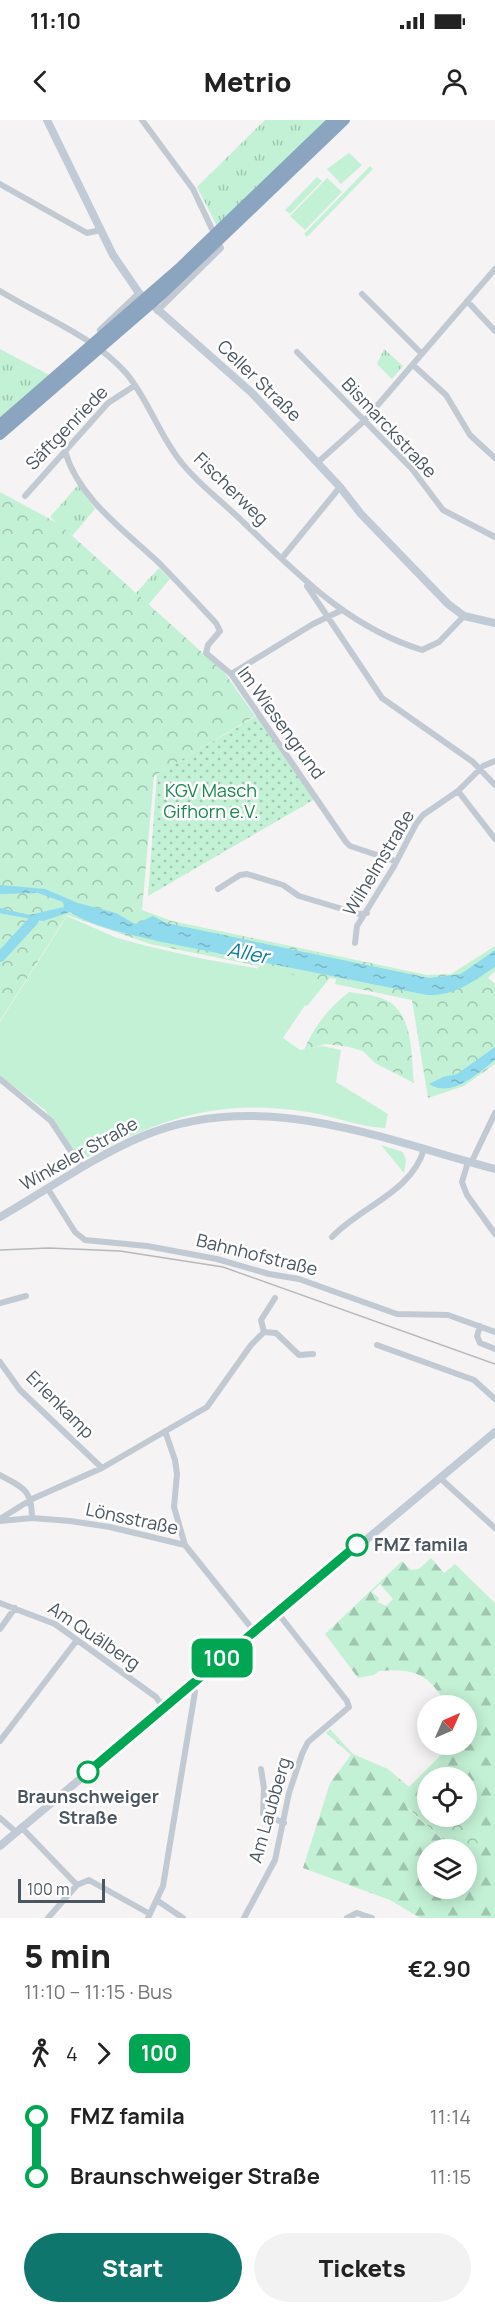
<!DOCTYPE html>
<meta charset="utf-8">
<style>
:root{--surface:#fff;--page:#f2f2f2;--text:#222;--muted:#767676;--accent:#0f766e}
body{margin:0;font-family:Manrope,sans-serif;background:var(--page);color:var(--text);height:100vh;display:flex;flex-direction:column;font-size:22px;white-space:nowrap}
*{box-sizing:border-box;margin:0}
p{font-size:20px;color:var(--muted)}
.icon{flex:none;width:33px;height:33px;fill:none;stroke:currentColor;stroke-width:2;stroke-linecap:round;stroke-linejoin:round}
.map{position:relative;height:1798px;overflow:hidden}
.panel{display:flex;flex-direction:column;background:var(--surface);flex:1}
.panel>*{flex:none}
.badge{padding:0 12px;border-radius:9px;font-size:21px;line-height:39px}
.needle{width:39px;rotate:45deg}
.fabs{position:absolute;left:417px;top:1575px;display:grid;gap:12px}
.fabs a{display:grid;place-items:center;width:60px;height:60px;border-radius:50%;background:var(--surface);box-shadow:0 3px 15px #0003;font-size:30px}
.scale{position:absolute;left:18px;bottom:15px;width:87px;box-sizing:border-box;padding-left:6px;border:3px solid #4a5661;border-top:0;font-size:16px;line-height:21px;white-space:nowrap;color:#4a5661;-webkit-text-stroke:4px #fff;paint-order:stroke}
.map>.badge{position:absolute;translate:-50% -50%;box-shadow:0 0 0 3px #fff}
.legs{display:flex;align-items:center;gap:9px;height:66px;padding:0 24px;font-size:20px}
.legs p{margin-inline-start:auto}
.headline{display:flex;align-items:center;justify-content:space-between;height:102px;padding:0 24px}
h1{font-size:33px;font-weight:800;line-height:45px}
.button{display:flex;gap:12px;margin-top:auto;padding:12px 24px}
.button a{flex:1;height:69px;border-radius:36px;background:var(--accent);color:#fff;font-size:24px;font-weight:800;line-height:69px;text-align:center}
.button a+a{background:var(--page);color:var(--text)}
ul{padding:0 24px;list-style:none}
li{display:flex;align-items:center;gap:21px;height:60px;font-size:22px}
li i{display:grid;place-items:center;width:9px;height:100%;margin:0 8px;background:currentColor}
li i::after{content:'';width:15px;height:15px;margin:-8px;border:4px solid;border-radius:50%;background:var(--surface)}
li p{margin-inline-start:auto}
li:first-child i{background:linear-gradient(#0000 50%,currentColor 0)}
li:last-child i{background:linear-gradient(currentColor 50%,#0000 0)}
.status{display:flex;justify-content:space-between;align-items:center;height:42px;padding:0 30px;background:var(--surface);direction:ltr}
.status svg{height:16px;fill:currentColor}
header{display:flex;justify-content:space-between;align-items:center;height:78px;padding:0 24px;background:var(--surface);font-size:27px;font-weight:800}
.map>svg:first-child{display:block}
.grass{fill:url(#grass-tufts)}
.forest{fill:url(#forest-firs);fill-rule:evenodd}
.park{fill:url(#park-crowns)}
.garden{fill:url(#garden-dots)}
.pitch{fill:#c3f1d5}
.water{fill:url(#water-ripples)}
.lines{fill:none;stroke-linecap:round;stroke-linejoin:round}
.river{stroke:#90daee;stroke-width:10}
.street{stroke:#c1cad2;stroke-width:6}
.secondary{stroke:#c1cbd6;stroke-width:8}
.highway{stroke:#8ba5c1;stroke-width:10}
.rail{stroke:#b5b8bd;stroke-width:1.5}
.line-1-casing{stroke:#fff;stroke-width:14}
.line-1{stroke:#00a651;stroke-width:9}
.stop-1-dot{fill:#fff;stroke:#00a651;stroke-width:3}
.labels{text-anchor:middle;stroke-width:5;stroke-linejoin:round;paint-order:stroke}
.street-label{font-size:18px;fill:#4a5661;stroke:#fff}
.park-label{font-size:18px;fill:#17864f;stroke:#fff}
.stop-label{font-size:18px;font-weight:bold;fill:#4a5661;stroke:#fff;text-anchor:start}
.water-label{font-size:20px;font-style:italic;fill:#0c7c9b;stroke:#fff}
</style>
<div class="status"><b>11:10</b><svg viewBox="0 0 49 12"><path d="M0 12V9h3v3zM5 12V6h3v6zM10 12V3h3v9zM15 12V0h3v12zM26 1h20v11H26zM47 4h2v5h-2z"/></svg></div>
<header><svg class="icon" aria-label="back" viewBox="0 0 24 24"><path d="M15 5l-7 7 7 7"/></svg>Metrio<svg class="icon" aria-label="person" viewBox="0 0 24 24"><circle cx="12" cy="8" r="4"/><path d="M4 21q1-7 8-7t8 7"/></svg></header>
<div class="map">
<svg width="495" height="1798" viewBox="0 0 495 1798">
<defs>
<pattern id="grass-tufts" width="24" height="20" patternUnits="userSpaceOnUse" patternTransform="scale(1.5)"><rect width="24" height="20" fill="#c3f1d5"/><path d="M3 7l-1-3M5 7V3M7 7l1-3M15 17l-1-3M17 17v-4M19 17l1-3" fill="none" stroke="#a0c6b0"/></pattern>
<pattern id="forest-firs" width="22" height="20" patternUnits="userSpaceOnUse" patternTransform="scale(1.5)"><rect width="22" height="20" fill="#c3f1d5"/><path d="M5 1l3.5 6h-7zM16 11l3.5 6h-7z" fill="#a0c6b0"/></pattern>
<pattern id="park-crowns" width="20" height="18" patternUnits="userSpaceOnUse" patternTransform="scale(1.5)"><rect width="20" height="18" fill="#c3f1d5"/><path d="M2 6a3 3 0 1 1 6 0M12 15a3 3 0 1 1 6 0" fill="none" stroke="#a0c6b0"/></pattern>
<pattern id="garden-dots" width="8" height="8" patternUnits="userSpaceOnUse" patternTransform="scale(1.5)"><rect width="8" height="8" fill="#c3f1d5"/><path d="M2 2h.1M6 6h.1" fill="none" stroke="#a0c6b0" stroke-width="1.8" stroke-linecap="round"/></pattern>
<pattern id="water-ripples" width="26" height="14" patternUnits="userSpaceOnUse" patternTransform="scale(1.5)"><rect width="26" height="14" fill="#90daee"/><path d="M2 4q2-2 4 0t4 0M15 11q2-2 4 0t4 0" fill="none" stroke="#78b4c4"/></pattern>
</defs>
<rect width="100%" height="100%" fill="#f5f3f3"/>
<path class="grass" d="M265,0H327L218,108L197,67Z
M0,229L51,256L0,298Z
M384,229L403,246L392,259L377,244Z
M78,365L95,389L72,416L50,397Z
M159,448L170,459L148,485L136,473Z
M381,1025L403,1032L406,1040L404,1053Z"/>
<path class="forest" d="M431,1438L444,1453L455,1444L495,1483V1798H420L390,1780L303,1748L330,1663L351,1635L326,1613L330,1609L353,1634L388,1649L409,1667L451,1625L466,1624V1586L447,1585C428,1554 415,1548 379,1551L374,1555L358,1558L325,1514L402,1441L411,1450L419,1449ZM380,1464L393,1479L386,1486L378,1482L379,1478L372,1472ZM428,1658H466V1696L454,1697L479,1720L467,1735L466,1768H428V1730L453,1729L407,1688L425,1670L428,1672Z"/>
<path class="park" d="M0,372L59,404L224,552L255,596L154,656L142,790L172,801L427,855L451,854L495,826V851L488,858L495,864V944L464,966L428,978L412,880L335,864L336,859L330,858L307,886L253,856L259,846L150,824L67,795L0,901Z
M349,872C361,874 380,875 391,883C414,900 411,938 414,963L375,943L363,931L349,927L326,924L304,930C315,905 328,889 349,872Z
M425,1669L427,1672L428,1696L454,1697L480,1720L467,1735L466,1730L453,1729L407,1687Z"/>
<path class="garden" d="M258,595L315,679L148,776L157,654Z"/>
<path class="pitch" d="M349,33L362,45L341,64L327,49Z
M370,46L373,49L307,117L304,114Z
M317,57L322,61L290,94L285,90Z
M327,58L342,72L305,110L290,96Z
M67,796L117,818L151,827L204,839L322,860L283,918L300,930L322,926L341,930L336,962L388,994L385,1008C359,1007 334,996 308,992C222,978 163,997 88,1037L75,1033L45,990L0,956V902Z"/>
<path class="water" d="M0,765L45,769L78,783L116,793L135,804L153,796L166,803L429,858L461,854L495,830V847C472,862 455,876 427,875L157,821C133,815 89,806 70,792L43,801L3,794L0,793V788L29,795L64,787L63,782L38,773L0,774Z
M495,927V940C478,953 452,979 429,964L443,957L457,954Z"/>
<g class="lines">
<path class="river" d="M0,837L34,800"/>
<path class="street" d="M142,0L193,69L221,128L157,191
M0,64L87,113L101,110
M0,171C42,197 92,215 126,253C148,279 159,315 181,342C198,364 223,382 243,402C299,455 346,506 422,530L439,522L464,496
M362,174L422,234
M467,181L495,211
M100,210L139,173
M297,232L412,349L443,390L495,417
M413,245L446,275L470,315L495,338
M65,331C78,378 125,411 159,443C178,462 197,483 216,503L220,511L208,525L206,533L231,554L346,722L350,726L395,741
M317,343L364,301L495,149
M25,376L108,283L134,266
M282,438L340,367
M307,466L382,578L473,642L495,665
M231,554L313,504L340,491
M458,671L495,719
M218,769L240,755L247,754L283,765L299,776L359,794L367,793
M355,823L357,806L393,748L416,704L423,695L458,671L483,646L495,641
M0,959L51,1001L82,1048
M468,1042L462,1062L467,1075L495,1114
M471,1043L495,993
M48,1069L75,1112L85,1120L147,1126L217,1139L269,1154L299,1159L397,1194L448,1195L495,1212
M332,1117C360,1087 412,1072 424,1029
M0,1183L26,1176
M480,1206L477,1216L480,1223L495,1229
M264,1212L276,1213L299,1235L313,1234
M264,1212L261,1200L275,1178
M377,1225L474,1260L495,1279
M0,1242L20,1270L102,1348
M165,1311L175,1340L177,1354L174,1387L185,1425
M0,1355C23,1368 32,1369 32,1398
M440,1358L495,1408
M0,1399L32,1379L102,1348L207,1287L251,1225L264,1212
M0,1401L32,1398L70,1401L110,1407L185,1425L254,1511
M0,1483L55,1504L156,1577L164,1588
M0,1509L15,1488
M0,1621L77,1520
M261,1649L264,1668L263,1694L284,1703
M0,1698L16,1712
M21,1707L77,1765
M158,1781L183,1798
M48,1798L77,1765L89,1760L150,1794
M148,1798L163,1766L195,1572L192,1564
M244,1798L275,1740L289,1673L302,1634L308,1622L349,1587L347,1581L277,1492
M347,1798L357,1793L372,1798"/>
<path class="secondary" d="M47,0L113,135L139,173L252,273L340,367L361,394L448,484L464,496L495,503
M0,1097C47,1070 93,1037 143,1016C260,967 381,1019 495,1049
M0,1726L495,1312"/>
<path class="highway" d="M0,304L179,148L333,0
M0,315L163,174L345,0"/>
<path class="rail" d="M0,1130L49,1128L120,1131L223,1147L495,1244"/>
</g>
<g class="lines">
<defs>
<path id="line-1" d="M88,1652L357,1425"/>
</defs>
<use href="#line-1" class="line-1-casing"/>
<use href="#line-1" class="line-1"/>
</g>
<g class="stop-1-dot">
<circle cx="357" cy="1425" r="10"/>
<circle cx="88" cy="1652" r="10"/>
</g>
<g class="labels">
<g class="street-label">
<text transform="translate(259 261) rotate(44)" y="6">Celler Straße</text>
<text transform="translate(67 308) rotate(-46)" y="6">Säftgenriede</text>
<text transform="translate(389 308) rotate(47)" y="6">Bismarckstraße</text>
<text transform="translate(231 369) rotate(44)" y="6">Fischerweg</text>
<text transform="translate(281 603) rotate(54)" y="6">Im Wiesengrund</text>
<text transform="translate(379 743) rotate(-59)" y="6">Wilhelmstraße</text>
<text transform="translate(79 1034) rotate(-29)" y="6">Winkeler Straße</text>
<text transform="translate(257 1135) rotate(14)" y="6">Bahnhofstraße</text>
<text transform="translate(60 1285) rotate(45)" y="6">Erlenkamp</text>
<text transform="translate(132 1399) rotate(12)" y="6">Lönsstraße</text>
<text transform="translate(94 1516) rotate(34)" y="6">Am Quälberg</text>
<text transform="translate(270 1690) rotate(-74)" y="6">Am Laubberg</text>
</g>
<g class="park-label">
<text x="211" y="677">KGV Masch<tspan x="211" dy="21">Gifhorn e.V.</tspan></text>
</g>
<g class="stop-label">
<text x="374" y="1431">FMZ famila</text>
<text x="88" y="1683" text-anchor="middle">Braunschweiger<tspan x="88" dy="21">Straße</tspan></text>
</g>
<g class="water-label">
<text transform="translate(248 833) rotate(11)" y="7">Aller</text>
</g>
</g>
</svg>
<div class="fabs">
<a><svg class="needle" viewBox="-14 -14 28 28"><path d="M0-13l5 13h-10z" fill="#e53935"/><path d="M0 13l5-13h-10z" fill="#767676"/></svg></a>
<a><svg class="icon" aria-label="locate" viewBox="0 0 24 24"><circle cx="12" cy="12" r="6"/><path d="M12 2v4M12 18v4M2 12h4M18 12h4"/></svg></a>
<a><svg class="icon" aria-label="layers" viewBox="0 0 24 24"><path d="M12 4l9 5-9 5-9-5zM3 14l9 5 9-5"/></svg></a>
</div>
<div class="scale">100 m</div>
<b class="badge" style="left:222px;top:1538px;background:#00a651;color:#fff">100</b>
</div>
<section class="panel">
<div class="headline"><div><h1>5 min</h1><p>11:10 – 11:15 · Bus</p></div><b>€2.90</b></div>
<div class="legs"><svg class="icon" aria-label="walk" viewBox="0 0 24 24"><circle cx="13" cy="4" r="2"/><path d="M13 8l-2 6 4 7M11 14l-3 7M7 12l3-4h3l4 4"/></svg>4<svg class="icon" aria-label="forward" viewBox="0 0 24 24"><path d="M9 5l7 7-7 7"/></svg><b class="badge" style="background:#00a651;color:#fff">100</b></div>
<ul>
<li><i style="color:#00a651"></i><b>FMZ famila</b><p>11:14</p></li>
<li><i style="color:#00a651"></i><b>Braunschweiger Straße</b><p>11:15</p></li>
</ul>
<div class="button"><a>Start</a><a>Tickets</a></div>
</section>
